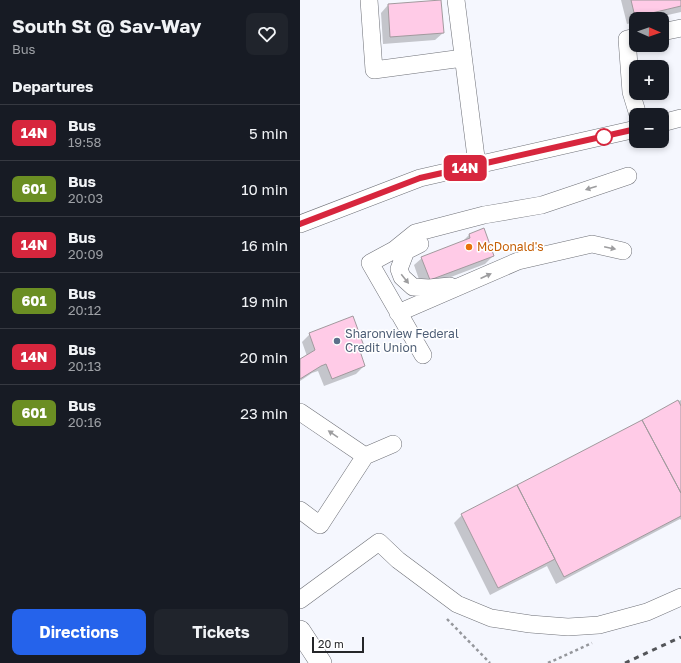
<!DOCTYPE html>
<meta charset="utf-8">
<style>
:root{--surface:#171b24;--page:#20242c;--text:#f1f3f6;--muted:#9ea1a6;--line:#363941;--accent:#2563eb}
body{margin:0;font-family:"Golos Text",sans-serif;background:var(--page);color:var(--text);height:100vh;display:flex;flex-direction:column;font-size:15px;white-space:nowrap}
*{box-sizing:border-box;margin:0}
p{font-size:13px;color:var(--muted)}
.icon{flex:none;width:22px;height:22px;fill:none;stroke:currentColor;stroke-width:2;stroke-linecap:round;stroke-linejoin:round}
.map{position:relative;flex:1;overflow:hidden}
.sheet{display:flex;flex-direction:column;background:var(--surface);width:300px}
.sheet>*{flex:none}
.badge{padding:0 8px;border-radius:6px;font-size:14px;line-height:26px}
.needle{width:26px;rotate:92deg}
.fabs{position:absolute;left:329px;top:12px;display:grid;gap:8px}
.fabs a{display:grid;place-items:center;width:40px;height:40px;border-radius:8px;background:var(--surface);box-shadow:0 2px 6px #0003;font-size:20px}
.scale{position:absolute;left:12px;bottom:10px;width:52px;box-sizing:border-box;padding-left:4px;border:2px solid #252629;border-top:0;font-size:11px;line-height:14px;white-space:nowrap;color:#252629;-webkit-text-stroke:3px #fff;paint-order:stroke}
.map>.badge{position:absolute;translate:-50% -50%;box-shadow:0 0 0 2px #fff}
h2{padding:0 12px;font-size:15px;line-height:36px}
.round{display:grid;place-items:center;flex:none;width:42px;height:42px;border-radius:8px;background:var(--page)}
.headline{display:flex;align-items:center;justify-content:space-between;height:68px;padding:0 12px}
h1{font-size:19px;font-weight:700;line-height:30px}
.primary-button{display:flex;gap:8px;margin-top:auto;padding:8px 12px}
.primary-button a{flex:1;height:46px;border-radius:8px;background:var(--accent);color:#fff;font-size:16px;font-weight:700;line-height:46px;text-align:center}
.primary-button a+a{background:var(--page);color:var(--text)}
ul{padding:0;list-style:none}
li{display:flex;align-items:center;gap:12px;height:56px;padding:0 12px;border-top:1px solid var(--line)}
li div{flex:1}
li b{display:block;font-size:15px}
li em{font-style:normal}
li .badge{min-width:44px;font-weight:700;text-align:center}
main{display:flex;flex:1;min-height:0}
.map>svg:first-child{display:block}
.shadow{fill:#0003}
.building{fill:#ffcbe7;stroke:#a29a9e}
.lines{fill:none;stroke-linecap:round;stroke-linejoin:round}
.minor-casing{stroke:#6f7178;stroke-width:18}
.major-casing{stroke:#6f7178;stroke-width:22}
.path{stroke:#95979c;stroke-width:2.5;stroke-dasharray:3 3;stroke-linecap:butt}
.minor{stroke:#fff;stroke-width:17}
.major{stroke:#fff;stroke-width:21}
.rail{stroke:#535559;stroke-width:3;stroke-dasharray:5 5;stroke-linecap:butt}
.oneway{fill:#9d9d9f}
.line-casing{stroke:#fff;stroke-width:9}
.line{stroke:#d7263d;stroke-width:6}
.stop-dot{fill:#fff;stroke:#d7263d;stroke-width:2}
.food-dot{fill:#e8710a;stroke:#fff;stroke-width:1.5}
.service-dot{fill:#5c6f8a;stroke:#fff;stroke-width:1.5}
.labels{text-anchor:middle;stroke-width:3;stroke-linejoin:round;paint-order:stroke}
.food-label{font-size:12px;fill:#c56008;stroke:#fff;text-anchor:start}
.service-label{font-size:12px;fill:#4e5e75;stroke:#fff;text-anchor:start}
</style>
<main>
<section class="sheet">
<div class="headline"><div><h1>South St @ Sav-Way</h1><p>Bus</p></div><a class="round"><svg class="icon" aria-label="heart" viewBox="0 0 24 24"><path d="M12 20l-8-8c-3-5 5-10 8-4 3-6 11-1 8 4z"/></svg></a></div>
<h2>Departures</h2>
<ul>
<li><span class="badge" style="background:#d7263d;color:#fff">14N</span><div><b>Bus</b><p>19:58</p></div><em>5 min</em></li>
<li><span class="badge" style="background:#6b8e23;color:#fff">601</span><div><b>Bus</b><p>20:03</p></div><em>10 min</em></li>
<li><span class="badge" style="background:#d7263d;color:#fff">14N</span><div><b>Bus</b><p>20:09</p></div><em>16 min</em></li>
<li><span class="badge" style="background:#6b8e23;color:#fff">601</span><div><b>Bus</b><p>20:12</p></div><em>19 min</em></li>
<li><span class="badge" style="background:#d7263d;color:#fff">14N</span><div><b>Bus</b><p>20:13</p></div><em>20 min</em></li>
<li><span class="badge" style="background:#6b8e23;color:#fff">601</span><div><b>Bus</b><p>20:16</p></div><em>23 min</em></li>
</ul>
<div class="primary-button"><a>Directions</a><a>Tickets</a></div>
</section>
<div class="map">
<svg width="381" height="663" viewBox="0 0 381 663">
<rect width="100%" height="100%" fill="#f5f7fe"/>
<path class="shadow" d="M321,0H381V12L350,19H336V22L327,24Z
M88,5L143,33L135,40L83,44L81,13Z
M183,230L193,256L185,264L122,288L114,265L122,258L161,243L169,235Z
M10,334L64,349L60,353L64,366L56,374L24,386L18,371L12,373L0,381V360L7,356L2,342Z
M381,400V520L380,519L256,584L247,566L190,595L154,523L162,515Z"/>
<path class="building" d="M141,0L144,33L90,37L88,4Z
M331,0H381V6L335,17Z
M184,228L194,256L130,280L121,257L170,238L169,234Z
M53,316L65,349L60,351L65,366L32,379L26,364L21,366L0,379V359L15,350L9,333Z
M378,400L381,406V493L342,420Z
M342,420L381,493V516L264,577L217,485Z
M217,485L255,559L198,588L161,514Z"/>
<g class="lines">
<defs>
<path id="minor" d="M69,0L74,70L163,58
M156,0L177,165
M362,32L381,28
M336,37L327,39L331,92L338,115
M362,123L381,118
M0,224L120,178L336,129
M120,244L106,251L99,269L102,277L113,287L129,288L150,286
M98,313L218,261L292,244L323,251
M123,355L70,263L94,250L115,233L184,215L242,205L328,176
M0,412L65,456
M0,510L20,525L65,456L93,444
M0,600L79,542L98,560L157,604L191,618L230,624L268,627L299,625L347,612L381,597"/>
<path id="major" d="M0,631L21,663"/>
</defs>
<use href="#minor" class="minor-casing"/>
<use href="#major" class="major-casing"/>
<path class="path" d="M147,619L190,663
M248,663L292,643"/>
<use href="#minor" class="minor"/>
<use href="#major" class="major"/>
<path class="rail" d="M325,663L381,637"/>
</g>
<defs><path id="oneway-solid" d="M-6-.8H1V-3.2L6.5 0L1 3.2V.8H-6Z"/></defs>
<g class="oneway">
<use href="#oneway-solid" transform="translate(291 188) rotate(162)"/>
<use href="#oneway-solid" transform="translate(310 248) rotate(12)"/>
<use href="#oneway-solid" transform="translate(186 276) rotate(-24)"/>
<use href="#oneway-solid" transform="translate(105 279) rotate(51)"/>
<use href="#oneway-solid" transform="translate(33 434) rotate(-146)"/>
</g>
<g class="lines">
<defs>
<path id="line" d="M0,224L120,178L336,129"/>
</defs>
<use href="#line" class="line-casing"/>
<use href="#line" class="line"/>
</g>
<circle class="stop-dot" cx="304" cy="137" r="8"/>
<circle class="food-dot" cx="169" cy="247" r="4"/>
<circle class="service-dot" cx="37" cy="341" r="4"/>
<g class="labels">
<g class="food-label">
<text x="177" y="251">McDonald's</text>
</g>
<g class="service-label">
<text x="45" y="338">Sharonview Federal<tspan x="45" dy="14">Credit Union</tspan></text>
</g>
</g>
</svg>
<div class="fabs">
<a><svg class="needle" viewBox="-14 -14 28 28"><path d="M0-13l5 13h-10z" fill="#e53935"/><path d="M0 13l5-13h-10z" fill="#9ea1a6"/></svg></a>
<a>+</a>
<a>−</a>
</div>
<div class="scale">20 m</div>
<b class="badge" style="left:165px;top:168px;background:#d7263d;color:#fff">14N</b>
</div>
</main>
